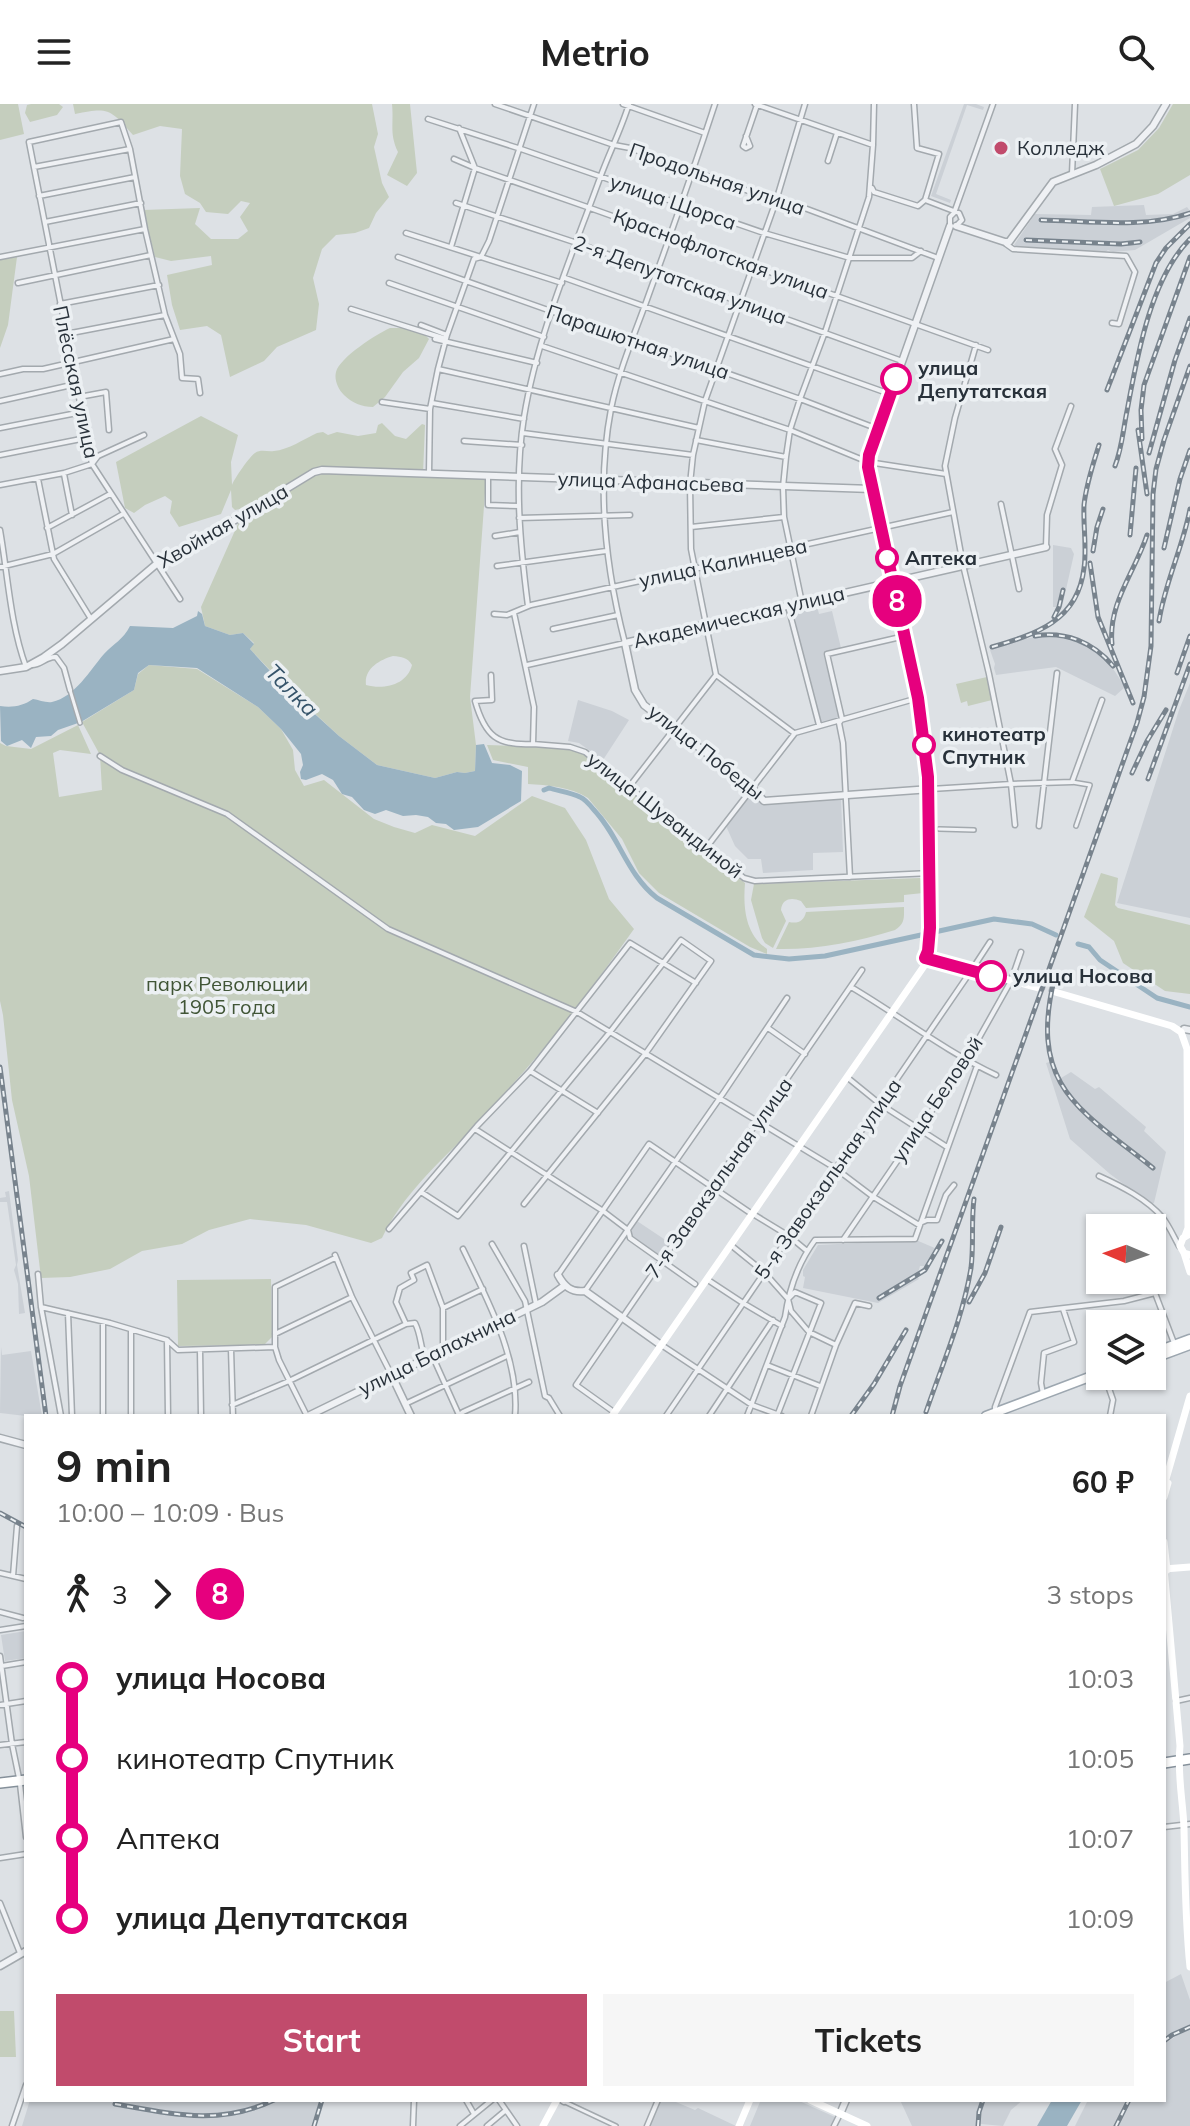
<!DOCTYPE html>
<meta charset="utf-8">
<style>
:root{--surface:#fff;--page:#f6f6f6;--text:#222;--muted:#767676;--accent:#c14b6c}
body{margin:0;font-family:Mulish,sans-serif;background:var(--page);color:var(--text);height:100vh;display:flex;flex-direction:column;font-size:30px;white-space:nowrap}
*{box-sizing:border-box;margin:0}
p{font-size:26px;color:var(--muted)}
.icon{flex:none;width:44px;height:44px;fill:none;stroke:currentColor;stroke-width:2;stroke-linecap:round;stroke-linejoin:round}
.map{position:relative;flex:1;overflow:hidden}
.details{position:absolute;left:24px;top:1310px;width:1142px;height:688px;display:flex;flex-direction:column;background:var(--surface);border-radius:0px;box-shadow:0 2px 6px #0004}
.details>*{flex:none}
.badge{padding:0 16px;border-radius:26px;font-size:28px;line-height:52px}
.needle{width:52px;rotate:272deg}
.tools{position:absolute;left:1086px;top:1110px;display:grid;gap:16px}
.tools a{display:grid;place-items:center;width:80px;height:80px;border-radius:0px;background:var(--surface);box-shadow:0 2px 6px #0004;font-size:40px}
.map>.badge{position:absolute;translate:-50% -50%;box-shadow:0 0 0 4px #fff}
.legs{display:flex;align-items:center;gap:12px;height:88px;padding:0 32px;font-size:26px}
.legs p{margin-inline-start:auto}
.summary{display:flex;align-items:center;justify-content:space-between;height:136px;padding:0 32px}
h1{font-size:44px;font-weight:700;line-height:60px}
.primary-button{display:flex;gap:16px;margin-top:auto;padding:16px 32px}
.primary-button a{flex:1;height:92px;border-radius:0px;background:var(--accent);color:#fff;font-size:32px;font-weight:700;line-height:92px;text-align:center}
.primary-button a+a{background:var(--page);color:var(--text)}
ul{padding:0 32px;list-style:none}
li{display:flex;align-items:center;gap:28px;height:80px;font-size:30px}
li i{display:grid;place-items:center;width:12px;height:100%;margin:0 10px;background:currentColor}
li i::after{content:'';width:20px;height:20px;margin:-10px;border:6px solid;border-radius:50%;background:var(--surface)}
li p{margin-inline-start:auto}
li:first-child i{background:linear-gradient(#0000 50%,currentColor 0)}
li:last-child i{background:linear-gradient(currentColor 50%,#0000 0)}
header{display:flex;justify-content:space-between;align-items:center;height:104px;padding:0 32px;background:var(--surface);font-size:36px;font-weight:700}
.map>svg:first-child{display:block}
.built{fill:#cbd0d6}
.green{fill:#c5cebe;fill-rule:evenodd}
.water{fill:#9ab3c2}
.lines{fill:none;stroke-linecap:round;stroke-linejoin:round}
.river{stroke:#9ab3c2;stroke-width:5}
.secondary-tunnel{stroke:#b9bec3;stroke-width:7;stroke-dasharray:7 3.5;stroke-linecap:butt}
.pedestrian-casing{stroke:#a3a9ae;stroke-width:6}
.minor-casing{stroke:#a3a9ae;stroke-width:7}
.tertiary-casing{stroke:#a3a9ae;stroke-width:9}
.primary-casing{stroke:#9da7b0;stroke-width:11}
.trunk-casing{stroke:#85909a;stroke-width:12}
.pedestrian{stroke:#eff1f4;stroke-width:3}
.minor{stroke:#eff1f4;stroke-width:4}
.tertiary{stroke:#eff1f4;stroke-width:6}
.secondary{stroke:#fff;stroke-width:7}
.primary{stroke:#fff;stroke-width:8}
.trunk{stroke:#fff;stroke-width:9}
.rail-casing{stroke:#78838d;stroke-width:5}
.rail{stroke:#ecf0f3;stroke-width:2;stroke-dasharray:6;stroke-linecap:butt}
.line-1-casing{stroke:#fff;stroke-width:18}
.line-1{stroke:#e6007e;stroke-width:12}
.poi-dot{fill:#c14b6c;stroke:#ecf0f3;stroke-width:3}
.stop-1-dot{fill:#fff;stroke:#e6007e;stroke-width:4}
.labels{text-anchor:middle;stroke-width:7;stroke-linejoin:round;paint-order:stroke}
.poi-label{font-size:20px;fill:#28313a;stroke:#ecf0f3;text-anchor:start}
.street-label{font-size:20px;fill:#28313a;stroke:#ecf0f3}
.stop-label{font-size:20px;font-weight:bold;fill:#28313a;stroke:#ecf0f3;text-anchor:start}
.park-label{font-size:20px;fill:#405536;stroke:#ecf0f3}
.water-label{font-size:22px;font-style:italic;fill:#36546a;stroke:#ecf0f3}
</style>
<header><svg class="icon" aria-label="menu" viewBox="0 0 24 24"><path d="M4 6h16M4 12h16M4 18h16"/></svg>Metrio<svg class="icon" aria-label="search" viewBox="0 0 24 24"><circle cx="10" cy="10" r="6"/><path d="M15 15l6 6"/></svg></header>
<div class="map">
<svg width="1190" height="2022" viewBox="0 0 1190 2022">
<rect width="100%" height="100%" fill="#dde1e5"/>
<path class="built" d="M964,0H976L984,3L983,6L967,1L936,90L951,96L950,99L931,92Z
M1144,101L1146,111L1173,110L1187,103L1190,107V114L1135,146L1113,148L1108,146L1104,149L1019,143L1014,141L1035,110L1091,111L1092,103Z
M1053,441L1071,444L1074,450L1062,503H1053Z
M816,498L819,510L832,507L841,544L823,549L840,613L820,618L806,570L793,503Z
M1035,533L1061,534L1083,540L1101,551L1110,560L1125,583L1115,592L1056,563L996,571L994,564L995,560L990,546L1015,537Z
M1190,579V814L1117,799L1179,606Z
M578,596L612,607L629,616L603,656L579,639L568,637Z
M753,689L764,700L841,694L843,748L813,749V766L763,769L761,755H748L735,742L726,722Z
M1053,957L1061,974L1071,968L1095,985L1099,983L1146,1023L1144,1027L1166,1048L1154,1099L1151,1100L1110,1070L1070,1035L1046,959Z
M9,1087L18,1156L17,1161L25,1209L19,1210L18,1180L14,1166L16,1161L7,1098H0V1094L6,1093L5,1088Z
M637,1117L670,1139L661,1152L631,1131L630,1128Z
M916,1136L937,1145L927,1162H920L917,1172L919,1175L878,1199L803,1184L805,1173L803,1172V1166L818,1141Z
M1,1243L2,1251L31,1247L42,1312H26L0,1309Z
M26,1527V1554L5,1557L1,1531Z
M1181,1870L1190,1896V1922L1187,1924H1190V2022H1117L1130,1996H1164V1940L1187,1925L1164,1935V1879Z
M30,1996H320L311,2022H22Z
M660,1996H671L695,2006L698,2004L736,2022H649Z
M758,1996H797L835,2013L831,2022H750L760,1998Z
M900,1996H1023L1011,2006L1003,2022L981,2020L980,2022H912Z
M1088,1996H1127L1114,2022H1075Z"/>
<path class="green" d="M0,0H18L24,30L0,36Z
M31,0H59L63,3L57,11L30,18L25,9L27,1Z
M73,0H372L378,30L374,43L382,79L389,93L376,109L369,124L355,129L336,131L322,145L313,174L319,200L316,226L277,243L264,257L230,273L221,231L207,222L180,226L172,201L167,171L212,161L211,152L171,157L155,153L143,106L200,104L195,120L211,135H238L248,127L240,113L250,99L241,97L228,110L206,108L200,99L185,90L180,72L182,25L160,22L133,31C110,5 109,3 75,10Z
M392,0H410L417,69L407,82L387,71L398,48C389,29 394,20 392,0Z
M1173,0H1190V71L1158,90L1114,102L1100,65L1138,46L1159,24Z
M17,153L8,221L0,244V156Z
M390,224C405,224 419,223 429,235L419,254L403,268L385,293L373,303C362,303 352,299 344,291C338,285 334,276 336,268C340,253 377,230 390,224Z
M201,312L238,331L231,358L232,381C234,375 250,352 255,349C261,345 267,348 274,347C288,346 304,335 317,329L323,328L328,331L337,328L358,332L376,329L378,321L382,319L395,332L406,335L422,320L425,321L423,370L486,375L470,593L476,641L475,667L465,669L457,668L435,674L377,661L339,632L282,579L250,545L254,539L243,529L230,531L205,522L201,503L245,404L235,406L232,403L231,386L221,410L179,423L170,409L172,397L165,392L145,401L134,409L125,404L116,358ZM393,552C402,553 407,553 412,561C407,581 384,586 366,581C364,565 379,556 393,552Z
M149,561L197,565L258,603L281,625L293,646L295,666L304,682L324,676L374,715L394,723L415,729L432,721L475,732L532,692L565,704L586,736L609,795L634,825C595,880 555,934 509,984C497,998 485,1012 472,1025C439,1059 403,1090 382,1134L371,1139L306,1121L250,1115L209,1126L182,1140L142,1147L110,1165L70,1173L41,1174L29,1072L12,996L3,911L0,897V639L6,642L31,645L78,621L91,650L60,646L53,649L59,693L102,686L100,651L82,618L134,586L138,570Z
M987,573L992,596L968,602L967,597L961,599L956,580Z
M487,641L566,644L586,651L745,779C743,803 745,830 767,845V850L750,843L659,789L639,769L622,735L588,694C571,683 547,681 528,680V663L493,656Z
M1101,769L1118,774L1115,801L1118,804L1190,821V890L1165,887L1123,859L1114,837L1084,813Z
M920,774L924,777L923,789L904,791V798L806,804L801,797C792,793 782,794 781,806L786,817L773,844L765,839L762,834L751,796L754,780Z
M904,803C904,814 905,820 895,826C857,838 816,846 776,845L789,818C798,820 804,817 806,808Z
M271,1175L272,1233L264,1241L178,1242L177,1176Z
M0,1907H14L16,1953H0Z"/>
<path class="water" d="M198,507L202,510L205,522L230,531L243,529L254,540L250,545L282,580L339,632L377,661L435,674L457,668L465,669L475,667L476,641L484,640L492,659L510,661L522,667L521,697L478,723L454,726L446,720L436,719L428,713L416,711L403,712L386,706L375,710L364,706L352,693L342,690L333,676L322,670L306,676L301,675L300,668L303,661L301,650L281,625L258,603L197,564L149,561L138,569L134,586L81,618L58,626L51,632L36,633L31,644L22,636L7,642L1,637L0,602C12,604 23,602 33,595C39,596 46,599 52,598C75,593 90,566 104,550C114,539 123,536 130,522L173,524L197,512Z
M1052,1996H1082L1067,2022H1037Z"/>
<g class="lines">
<path class="river" d="M544,686L549,684C558,687 570,688 580,693C585,695 590,701 594,706C619,732 627,771 657,794L754,851L789,855L825,852L994,815L1032,820L1056,831
M1078,840L1089,843L1100,856L1157,894L1190,903"/>
<path class="secondary-tunnel" d="M1039,881L1055,886"/>
<defs>
<path id="pedestrian" d="M70,586L80,619
M1072,678L1090,681L1076,722
M939,725L974,726
M565,1998L616,2022"/>
<path id="minor" d="M495,0L614,41L630,44L776,97L783,96L938,154
M623,0L705,29
M755,0L873,41
M914,0L917,44L939,50L925,96
M428,15L521,45L764,129L850,154H912L921,147
M746,32L750,42L746,44L743,42L757,1
M454,55L475,64L590,104L988,246
M828,57L837,29
M34,63L130,45
M1072,70L1075,0
M872,84L874,88L918,102L925,96L959,109L962,116L956,122
M39,92L135,73
M456,99L577,139L902,257
M45,118L141,99
M950,122V113L954,109L993,0
M406,129L562,179
M1006,140L1013,145L1126,152L1135,168L1119,220L1112,219
M451,143L475,64L459,24
M0,153L145,125
M398,153L800,295L878,325
M565,174L890,290
M18,179L151,151
M389,179L544,233
M60,200L159,181
M351,205L446,235
M421,221L447,231
M66,230L165,211
M435,235L537,259
M976,241L955,314L945,362L963,461L989,570L1011,680L1015,721
M542,242L790,326L868,358L946,370
M438,265L699,324
M0,270L23,265H43L174,235
M79,293L106,288L109,326
M0,297L76,280
M382,298L430,305
M432,299L524,315
M0,324L82,308
M523,329L693,351
M696,336L786,353
M464,337L522,341
M0,351L86,334
M429,369L430,305L438,265L447,231L474,155L481,153L489,137L534,0
M64,370L72,411
M488,372V401L519,402
M38,375L54,455L91,515
M0,381L64,369L92,360L98,352L144,331
M1001,400L1019,485
M519,414L630,411
M691,423L784,413
M47,424L110,390
M0,426C8,472 10,519 26,563
M495,432L520,428
M1046,443L1047,411L1062,361L1055,345L1071,302
M497,462L606,447
M0,463L53,450L123,410
M180,495L92,360L29,38L121,18L130,45L145,125L165,211L180,250L182,274L198,275L200,289
M802,499L784,413L783,383L786,353L790,326L800,295L825,228L869,93L873,41L874,0
M528,502C520,440 514,376 524,313C537,232 572,151 600,74C609,49 621,26 629,0
M788,502L819,621
M514,509L534,603L533,640L570,643L585,648L744,774L755,777L931,769
M494,510L507,511L531,501L953,408
M553,525L618,511
M32,561C41,561 47,552 56,553L64,564L70,586
M527,561L625,539C605,462 596,384 611,305C619,265 636,227 649,190C672,127 694,64 715,0
M491,571L492,596L475,597C485,632 497,642 533,640
M716,571L691,445L690,380L693,351L705,297L776,97L805,0
M716,571L794,629
M100,652L122,666L227,710L388,825L577,908L835,1064L872,1092L919,1121
M629,683L716,571
M931,685L1011,680L1072,678L1102,596
M1039,722L1057,569
M706,744L795,629L918,594
M850,773L843,639L839,619L842,615L827,550L905,532
M973,864L990,838
M1012,874L1021,848
M851,883C900,912 945,947 996,971
M768,924L805,950
M530,967L598,1009
M848,974L880,1000L947,1043
M475,1025L603,1107L628,1126L630,1134L695,1180
M1099,1072C1121,1082 1147,1095 1163,1114C1169,1122 1174,1133 1179,1142
M421,1088L458,1112L610,928L681,836L711,857L646,949L524,1100
M753,1110L789,1132L807,1147
M920,1119L927,1116H937L946,1091L954,1081
M389,1125L477,1022L530,967L630,839L696,879
M843,1136L966,957L1011,877
M492,1140L525,1197L545,1292L549,1294L560,1312
M524,1142L536,1200
M732,1142L764,1168L788,1195L791,1207L809,1228L836,1241
M463,1145C487,1195 520,1255 515,1312
M335,1151L352,1193L391,1270
M38,1170L41,1203L61,1312
M558,1171L649,1040L749,1108
M708,1176L743,1199L782,1222
M585,1187L724,988L787,894
M41,1203L110,1219L167,1236L178,1246L275,1243
M443,1204L483,1185
M68,1209L72,1312
M103,1218V1312
M275,1230L352,1193
M167,1236L168,1312
M663,1242L752,1301L782,1312
M231,1245L233,1312
M200,1246L201,1312
M432,1251L459,1311
M425,1254C420,1241 421,1231 415,1219L406,1220L396,1198L400,1184L414,1176L411,1169L427,1161L443,1204V1245
M767,1261L820,1282
M1105,1273L1113,1296L1110,1312
M1043,1290L1041,1279L1044,1249L1074,1238L1063,1205
M405,1300L507,1252
M232,1301L289,1277L406,1220
M611,1306L576,1281L862,866
M995,1309V1303L1030,1208L1124,1197L1155,1189L1174,1239
M131,1312V1226
M307,1312L279,1256L275,1243V1183L335,1154
M458,1312L463,1308L529,1278
M666,1312L971,867
M709,1312L773,1216
M747,1312L785,1213C789,1185 798,1159 815,1136L915,1135L977,962
M777,1312L821,1199L795,1188L789,1194
M811,1312L836,1241L855,1199L869,1202
M0,1469L26,1475
M13,1472L17,1422
M0,1508L23,1514
M0,1526L26,1522
M0,1552L12,1640L19,1674
M2,1562L26,1558
M1176,1597L1190,1594
M0,1601L26,1597
M0,1641L26,1638
M20,1680L26,1733
M1164,1723L1190,1720
M0,1754L26,1750
M0,1799L20,1849
M466,1996L474,2010
M499,1996L517,2022
M561,1996L564,1998
M12,2022L26,1981
M413,2022L414,1996
M460,2022L492,1996
M487,2022L506,2006
M647,2022L658,1996
M834,2022L840,2010"/>
<path id="tertiary" d="M956,122L1005,138H1009L1053,78L1096,61L1136,40L1153,22L1166,0
M0,567L26,563L44,553L62,540L160,457L217,427L314,368L322,366L872,385L868,363L869,351L950,122
M931,685L764,697L753,685L644,601L635,586L625,539L1046,443
M1184,925L1190,926
M558,1171C564,1182 571,1189 585,1187L658,1239
M391,1270L411,1312
M308,1312L542,1198L564,1182
M0,1334L26,1341
M0,1862L26,1847
M840,2010L846,1996"/>
<path id="primary" d="M1152,1249L1190,1235
M1152,1255L1190,1241
M1092,1278L1108,1272
M986,1312L1100,1269"/>
<path id="trunk" d="M1164,1659L1190,1655
M0,1679L26,1676"/>
</defs>
<use href="#pedestrian" class="pedestrian-casing"/>
<use href="#minor" class="minor-casing"/>
<use href="#tertiary" class="tertiary-casing"/>
<use href="#primary" class="primary-casing"/>
<use href="#trunk" class="trunk-casing"/>
<use href="#pedestrian" class="pedestrian"/>
<use href="#minor" class="minor"/>
<use href="#tertiary" class="tertiary"/>
<path class="secondary" d="M925,854L1039,884
M1055,888L1172,922L1181,928L1187,945L1188,1124L1185,1132
M1188,1131L1183,1134L1180,1142L1184,1149L1190,1151
M1184,1149L1190,1168
M612,1312L931,852V685L926,640L920,594L874,387L872,385
M1164,1382L1190,1292
M1164,1393L1168,1379
M1164,1438L1167,1466
M1164,1464L1180,1642C1177,1670 1183,1697 1184,1724C1185,1771 1185,1816 1190,1863
M1164,1465L1190,1463
M810,1996L867,2022
M543,2022L557,1996
M739,2022L750,1996"/>
<use href="#primary" class="primary"/>
<use href="#trunk" class="trunk"/>
<defs>
<path id="rail" d="M1041,116C1090,117 1143,125 1190,109
M1026,136L1121,140L1140,138
M1107,286L1156,159L1166,144L1190,120
M1138,326L1147,390
M1142,335L1141,306L1144,281L1190,153
M1149,349L1175,256L1190,214
M1115,362C1122,344 1123,326 1127,307C1137,254 1150,175 1190,135
M1130,431L1136,364
M1164,444L1180,375L1190,346
M1093,447L1097,423L1103,405
M1090,459L1098,513L1133,599
M1054,513L1059,503L1063,486
M1159,517C1165,478 1183,443 1190,405
M1035,532C1065,527 1093,538 1113,562
M1112,540C1108,499 1135,468 1147,431
M992,543C1036,530 1078,517 1084,464C1087,443 1083,422 1084,401C1086,381 1093,360 1099,341
M1177,569L1190,532
M1132,669L1147,637L1166,606
M1148,675L1190,560
M1054,876C1029,982 1079,1005 1153,1064
M0,963L46,1312
M879,1194L925,1166L942,1137
M969,1198L985,1169L1001,1123
M926,1308C942,1261 963,1213 971,1164C974,1141 971,1118 974,1095
M851,1312L874,1280L906,1226
M892,1312L900,1282L1137,619L1144,593L1151,542L1153,390L1156,365L1164,336L1190,262
M0,1409L26,1423
M1164,1937L1172,1931L1190,1923
M115,2000C172,2010 220,2022 274,1996
M314,2022L322,1996
M978,2022L979,2008L983,1996
M1116,2022L1129,1996"/>
</defs>
<use href="#rail" class="rail-casing"/>
<use href="#rail" class="rail"/>
</g>
<g class="lines">
<defs>
<path id="line-1" d="M896,275L869,351L868,363L918,594L928,673L930,824L928,847L925,854L991,872"/>
</defs>
<use href="#line-1" class="line-1-casing"/>
<use href="#line-1" class="line-1"/>
</g>
<circle class="poi-dot" cx="1001" cy="44" r="8"/>
<g class="stop-1-dot">
<circle cx="896" cy="275" r="14"/>
<circle cx="887" cy="454" r="10"/>
<circle cx="924" cy="641" r="10"/>
<circle cx="991" cy="872" r="14"/>
</g>
<g class="labels">
<g class="poi-label">
<text x="1017" y="51">Колледж</text>
</g>
<g class="street-label">
<text transform="translate(717 75) rotate(19)" y="7">Продольная улица</text>
<text transform="translate(673 98) rotate(19)" y="7">улица Щорса</text>
<text transform="translate(721 150) rotate(20)" y="7">Краснофлотская улица</text>
<text transform="translate(680 176) rotate(20)" y="7">2-я Депутатская улица</text>
<text transform="translate(638 238) rotate(19)" y="7">Парашютная улица</text>
<text transform="translate(76 278) rotate(78)" y="7">Плёсская улица</text>
<text transform="translate(651 378) rotate(2)" y="7">улица Афанасьева</text>
<text transform="translate(223 422) rotate(-30)" y="7">Хвойная улица</text>
<text transform="translate(723 459) rotate(-12)" y="7">улица Калинцева</text>
<text transform="translate(739 513) rotate(-13)" y="7">Академическая улица</text>
<text transform="translate(706 648) rotate(38)" y="7">улица Победы</text>
<text transform="translate(665 711) rotate(38)" y="7">улица Шувандиной</text>
<text transform="translate(937 995) rotate(-56)" y="7">улица Беловой</text>
<text transform="translate(719 1074) rotate(-55)" y="7">7-я Завокзальная улица</text>
<text transform="translate(828 1075) rotate(-55)" y="7">5-я Завокзальная улица</text>
<text transform="translate(437 1248) rotate(-26)" y="7">улица Балахнина</text>
</g>
<g class="stop-label">
<text x="918" y="271">улица<tspan x="918" dy="23">Депутатская</tspan></text>
<text x="905" y="461">Аптека</text>
<text x="942" y="637">кинотеатр<tspan x="942" dy="23">Спутник</tspan></text>
<text x="1013" y="879">улица Носова</text>
</g>
<g class="park-label">
<text x="227" y="887">парк Революции<tspan x="227" dy="23">1905 года</tspan></text>
</g>
<g class="water-label">
<text transform="translate(292 586) rotate(45)" y="8">Талка</text>
</g>
</g>
</svg>
<div class="tools">
<a><svg class="needle" viewBox="-14 -14 28 28"><path d="M0-13l5 13h-10z" fill="#e53935"/><path d="M0 13l5-13h-10z" fill="#767676"/></svg></a>
<a><svg class="icon" aria-label="layers" viewBox="0 0 24 24"><path d="M12 4l9 5-9 5-9-5zM3 14l9 5 9-5"/></svg></a>
</div>
<b class="badge" style="left:897px;top:497px;background:#e6007e;color:#fff">8</b>
<section class="details">
<div class="summary"><div><h1>9 min</h1><p>10:00 – 10:09 · Bus</p></div><b>60 ₽</b></div>
<div class="legs"><svg class="icon" aria-label="walk" viewBox="0 0 24 24"><circle cx="13" cy="4" r="2"/><path d="M13 8l-2 6 4 7M11 14l-3 7M7 12l3-4h3l4 4"/></svg>3<svg class="icon" aria-label="forward" viewBox="0 0 24 24"><path d="M9 5l7 7-7 7"/></svg><b class="badge" style="background:#e6007e;color:#fff">8</b><p>3 stops</p></div>
<ul>
<li><i style="color:#e6007e"></i><b>улица Носова</b><p>10:03</p></li>
<li><i style="color:#e6007e"></i><span>кинотеатр Спутник</span><p>10:05</p></li>
<li><i style="color:#e6007e"></i><span>Аптека</span><p>10:07</p></li>
<li><i style="color:#e6007e"></i><b>улица Депутатская</b><p>10:09</p></li>
</ul>
<div class="primary-button"><a>Start</a><a>Tickets</a></div>
</section>
</div>
